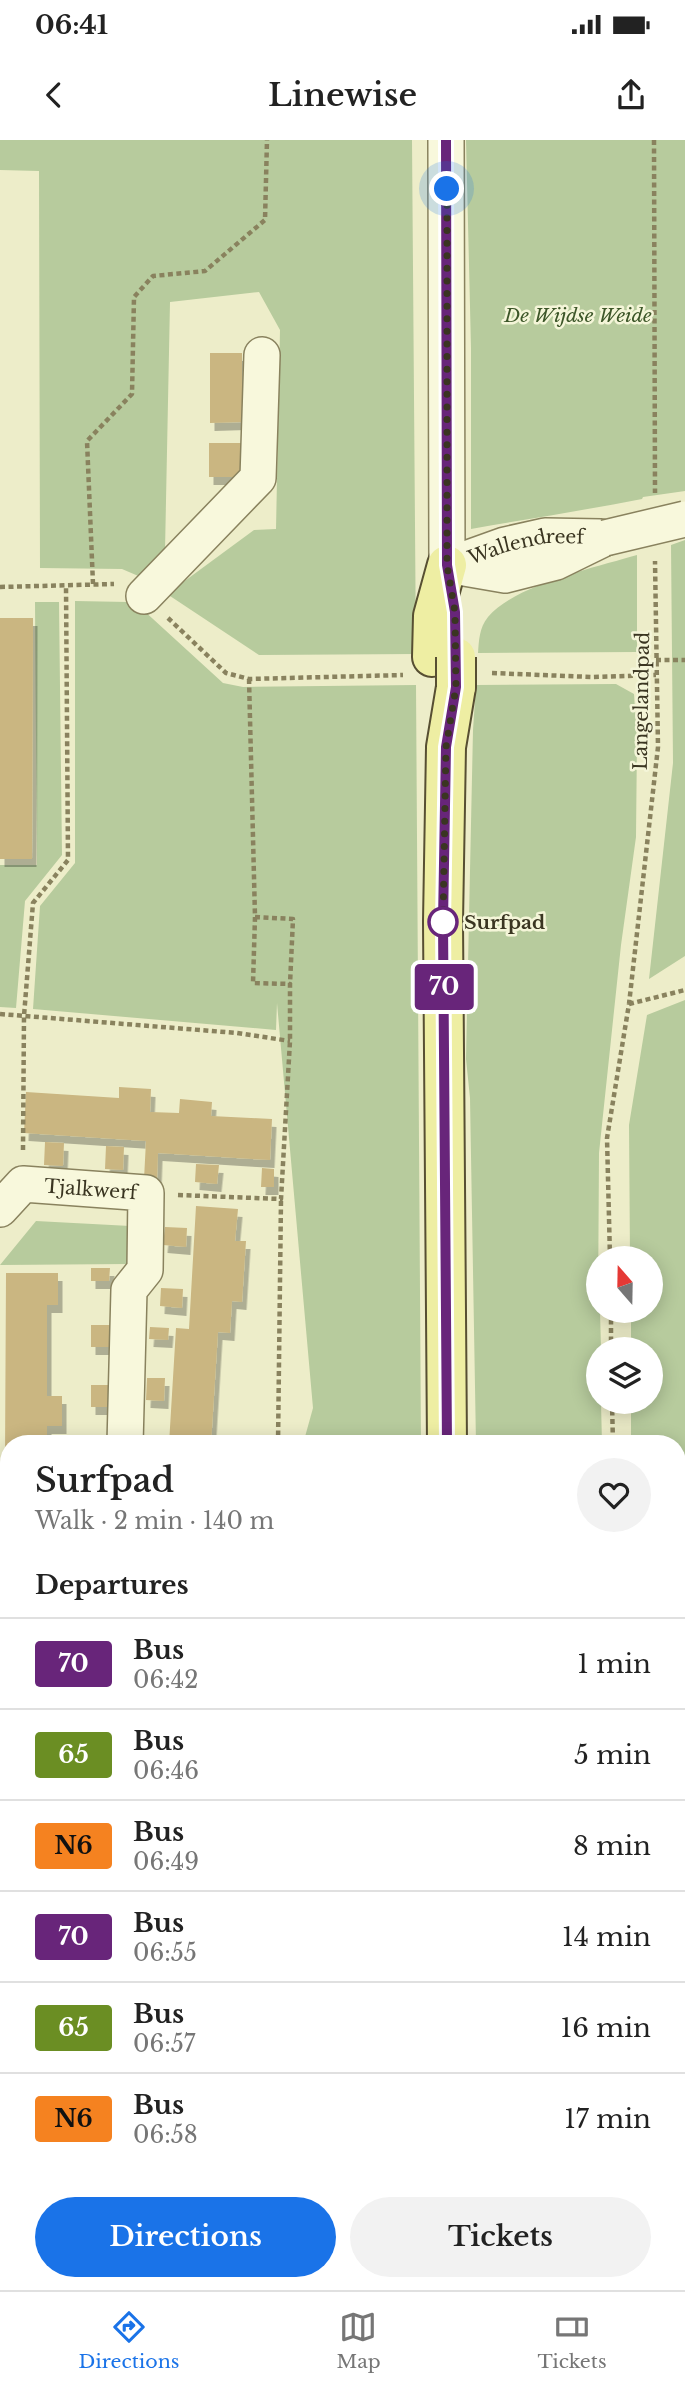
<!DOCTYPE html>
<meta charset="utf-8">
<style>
:root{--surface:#fff;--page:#f2f2f2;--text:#222;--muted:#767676;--line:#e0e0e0;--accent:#1a73e8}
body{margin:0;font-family:"Libre Baskerville",serif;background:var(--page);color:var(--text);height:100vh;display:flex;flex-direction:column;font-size:26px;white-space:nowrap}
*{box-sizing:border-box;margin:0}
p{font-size:23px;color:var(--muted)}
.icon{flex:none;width:38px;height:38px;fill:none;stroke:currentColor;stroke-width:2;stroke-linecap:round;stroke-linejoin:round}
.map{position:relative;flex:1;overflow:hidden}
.sheet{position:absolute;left:0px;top:1295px;width:686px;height:856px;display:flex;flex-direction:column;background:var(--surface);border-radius:28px 28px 0 0;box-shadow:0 4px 18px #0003}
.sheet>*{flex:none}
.badge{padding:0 14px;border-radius:5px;font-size:24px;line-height:46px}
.needle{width:46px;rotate:340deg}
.buttons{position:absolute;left:586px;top:1106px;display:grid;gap:14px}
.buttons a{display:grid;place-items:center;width:77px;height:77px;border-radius:50%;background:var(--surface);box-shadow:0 4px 18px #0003;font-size:35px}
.you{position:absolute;width:35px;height:35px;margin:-18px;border:5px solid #fff;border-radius:50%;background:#1a73e8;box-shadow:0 0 0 10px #1a73e833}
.map>.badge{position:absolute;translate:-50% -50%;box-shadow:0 0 0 4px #fff}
h2{padding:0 35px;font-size:26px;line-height:63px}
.round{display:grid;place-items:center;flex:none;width:74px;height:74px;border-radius:37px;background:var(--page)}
.headline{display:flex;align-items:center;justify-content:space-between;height:119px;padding:0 35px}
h1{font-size:33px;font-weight:600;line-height:52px}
.action{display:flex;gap:14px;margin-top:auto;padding:14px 35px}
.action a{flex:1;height:80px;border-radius:42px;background:var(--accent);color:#fff;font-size:28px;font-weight:600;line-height:80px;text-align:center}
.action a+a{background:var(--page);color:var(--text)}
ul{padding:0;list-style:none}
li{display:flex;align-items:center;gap:21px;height:91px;padding:0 35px;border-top:2px solid var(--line)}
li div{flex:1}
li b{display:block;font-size:26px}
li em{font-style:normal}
li .badge{min-width:77px;font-weight:700;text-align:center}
.status{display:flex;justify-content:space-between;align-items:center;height:49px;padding:0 35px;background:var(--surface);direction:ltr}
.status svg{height:19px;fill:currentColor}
header{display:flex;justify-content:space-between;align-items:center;height:91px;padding:0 35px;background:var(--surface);font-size:32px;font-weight:600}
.tab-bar{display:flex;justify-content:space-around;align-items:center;height:98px;border-top:2px solid var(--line);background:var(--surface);font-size:19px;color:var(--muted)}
.tab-bar a{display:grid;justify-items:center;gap:4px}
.tab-bar .current{color:var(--accent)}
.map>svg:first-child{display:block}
.green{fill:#b7cb9d}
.building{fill:#cab681;filter:url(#shadow)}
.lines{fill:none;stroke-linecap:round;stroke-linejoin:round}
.minor-casing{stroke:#89825e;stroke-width:38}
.major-casing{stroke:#574f32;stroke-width:42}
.path{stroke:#89825e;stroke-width:4.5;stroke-dasharray:5 3.5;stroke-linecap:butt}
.minor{stroke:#f8f8dc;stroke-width:35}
.major{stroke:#eeeea3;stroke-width:38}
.minor-bridge-casing{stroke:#89825e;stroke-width:38;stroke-linecap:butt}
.major-bridge-casing{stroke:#574f32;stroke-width:42;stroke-linecap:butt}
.minor-bridge{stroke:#f8f8dc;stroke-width:35}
.major-bridge{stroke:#eeeea3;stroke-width:38}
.line-casing{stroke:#fff;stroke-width:16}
.line{stroke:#68257a;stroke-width:10}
.walk{stroke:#3a3521;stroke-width:7;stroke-dasharray:0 12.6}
.stop-dot{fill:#fff;stroke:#68257a;stroke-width:3.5}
.labels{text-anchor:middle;stroke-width:5;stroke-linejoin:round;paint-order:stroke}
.park-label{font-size:19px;font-style:italic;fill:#3c5628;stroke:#f4f5d8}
.street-label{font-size:19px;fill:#3a3521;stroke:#f4f5d8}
.stop-label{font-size:19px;font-weight:bold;fill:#3a3521;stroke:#f4f5d8;text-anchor:start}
</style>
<div class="status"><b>06:41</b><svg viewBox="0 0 49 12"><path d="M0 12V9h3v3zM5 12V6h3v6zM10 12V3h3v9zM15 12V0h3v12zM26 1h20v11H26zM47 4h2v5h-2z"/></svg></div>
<header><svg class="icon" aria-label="back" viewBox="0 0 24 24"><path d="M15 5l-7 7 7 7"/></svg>Linewise<svg class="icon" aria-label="share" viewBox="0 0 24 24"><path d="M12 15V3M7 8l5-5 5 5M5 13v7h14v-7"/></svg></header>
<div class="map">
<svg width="685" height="2150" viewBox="0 0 685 2150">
<defs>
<filter id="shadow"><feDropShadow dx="4.5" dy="8" stdDeviation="0" flood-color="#0004"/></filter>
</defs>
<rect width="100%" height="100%" fill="#ededc9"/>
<path class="green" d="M0,0H412L416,514L259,515L167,454L254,390L276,389L280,190L259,152L170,162L165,411L143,438L122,429L40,428L39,31L0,30Z
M466,0H685V351L643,357L642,359C585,370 528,379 471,389V208Z
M685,400V816L649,839L673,623L671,405Z
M637,415V512L478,513C479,501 479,488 488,477C514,445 597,427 637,415Z
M75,461L128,462L141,468L223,543L243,547L416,545L421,1304H303L313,1268L277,863L276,890L33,869L40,766L75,723Z
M35,462H59L62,715L25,761L16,868L0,867V725H37Z
M616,544L634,554L637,600L636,697L621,805L599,1013L598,1171H600L601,1209H598V1262H601L602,1304H476L470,958L466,919L473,590L476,545Z
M685,860V1925H677V1304H631V1262H651V1209H631V1171H651V1118H630L629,985L647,875Z
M36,1081L130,1086L128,1124L0,1125Z
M0,1519L9,1520V1595L0,1594Z
M0,1730L9,1731V1779H0Z
M677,1952H685V2150H639V2142H677Z
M267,2142H428V2150H265Z
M483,2142H609V2150H483Z"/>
<path class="building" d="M210,213H242V282L210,283Z
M209,303H242V337H209Z
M0,478H33L32,719H0Z
M119,947L151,949L150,972L179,973L180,959L212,962L211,976L272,979L270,1020L158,1013L157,1040L144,1039L146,1001L24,993L26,952L119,958Z
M45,1002L64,1003L63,1026L44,1025Z
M106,1006L124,1007L123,1030L105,1029Z
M196,1024L219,1025L217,1044L195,1042Z
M262,1028L274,1029V1047H261Z
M196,1066L238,1069L235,1101H246L242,1162L232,1161L230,1193L218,1192L211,1304H169L176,1188L189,1189Z
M165,1087L187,1088L186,1107L163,1105Z
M91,1128H110L109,1141H91Z
M6,1133H58V1165H47V1256H62V1286H47V1304H9V1318H5Z
M161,1148L183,1149L182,1168L160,1166Z
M91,1185H110L109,1207H91Z
M150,1187L169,1188L168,1200L149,1199Z
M147,1238H165L164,1261L146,1260Z
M91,1245H110L109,1267H91Z
M9,1408V1449L0,1450V1409Z
M0,1651L9,1652V1694L0,1693Z
M0,1841H9V1966H0Z
M73,2142H216L215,2150H91V2146Z"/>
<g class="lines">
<defs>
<g id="minor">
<path d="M446,0L447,425"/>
<path id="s1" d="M452,424L505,405L545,396L601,397"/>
<path d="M447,425L505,435L556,422L605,398"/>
<path d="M144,456L258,338L262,215"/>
<path id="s2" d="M0,1069L23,1044L146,1053L145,1130L129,1150L125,1304"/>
<path d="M0,1363H9"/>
<path d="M0,1794H9"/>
<path d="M0,2014L9,2019"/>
</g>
<path id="major" d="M432,517L433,476L447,425
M447,1304L443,782L446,607L456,547
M452,2142V2150"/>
</defs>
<use href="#minor" class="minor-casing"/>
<use href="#major" class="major-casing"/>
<path class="path" d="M654,0L655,353
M93,444L87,301L132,254L134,157L153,136L205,131L265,80L267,0
M0,447L114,444
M168,478L226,533L249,539L403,535
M656,520H685
M492,533L592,537L656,535
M255,777L293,779L290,844
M629,864L685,850
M0,874L237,893L290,901
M23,1010L24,876L33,763L68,720L66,446
M178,1055L281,1059L290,901V844L253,843L255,777L249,539
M610,1118L607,998L629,864L658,607L655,421
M611,1171V1209
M612,1262L613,1304
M278,1304L281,1059
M0,1514L9,1515
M0,1725L9,1726
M677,1938H685
M626,2142V2150
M259,2150L260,2142"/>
<use href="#minor" class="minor"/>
<use href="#major" class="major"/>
<defs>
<path id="minor-bridge" d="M605,398L685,379"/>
<path id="major-bridge" d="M456,547V517"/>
</defs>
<use href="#minor-bridge" class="minor-bridge-casing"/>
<use href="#major-bridge" class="major-bridge-casing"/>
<use href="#minor-bridge" class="minor-bridge"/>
<use href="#major-bridge" class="major-bridge"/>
</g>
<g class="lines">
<defs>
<path id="line" d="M446,0L447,425L455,472L456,547L446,607L443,782L447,1304"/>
</defs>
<use href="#line" class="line-casing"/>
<use href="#line" class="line"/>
<path class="walk" d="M443,782L446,607L456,547L455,472L447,425V49"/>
</g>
<circle class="stop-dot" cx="443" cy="782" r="14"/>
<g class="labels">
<g class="park-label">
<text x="578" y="182">De Wijdse Weide</text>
</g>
<g class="street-label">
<text dy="7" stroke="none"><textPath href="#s1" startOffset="77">Wallendreef</textPath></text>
<text transform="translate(641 561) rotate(-89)" y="7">Langelandpad</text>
<text dy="7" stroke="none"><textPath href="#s2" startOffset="102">Tjalkwerf</textPath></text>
</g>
<g class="stop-label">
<text x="464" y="789">Surfpad</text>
</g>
</g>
</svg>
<div class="buttons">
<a><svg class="needle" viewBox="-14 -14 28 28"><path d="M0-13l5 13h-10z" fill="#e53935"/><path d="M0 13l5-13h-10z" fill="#767676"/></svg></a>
<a><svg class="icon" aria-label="layers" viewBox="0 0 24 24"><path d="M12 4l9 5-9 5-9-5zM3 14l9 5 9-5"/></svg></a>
</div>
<div class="you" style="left:447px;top:49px"></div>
<b class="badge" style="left:444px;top:847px;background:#68257a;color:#fff">70</b>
<section class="sheet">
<div class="headline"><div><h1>Surfpad</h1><p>Walk · 2 min · 140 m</p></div><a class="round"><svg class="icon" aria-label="heart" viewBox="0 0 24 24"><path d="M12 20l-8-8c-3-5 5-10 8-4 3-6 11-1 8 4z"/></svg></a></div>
<h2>Departures</h2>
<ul>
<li><span class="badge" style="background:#68257a;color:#fff">70</span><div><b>Bus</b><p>06:42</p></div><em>1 min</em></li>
<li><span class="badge" style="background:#6b8e23;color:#fff">65</span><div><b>Bus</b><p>06:46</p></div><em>5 min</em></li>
<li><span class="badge" style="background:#f58220;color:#111">N6</span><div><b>Bus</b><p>06:49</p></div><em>8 min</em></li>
<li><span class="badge" style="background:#68257a;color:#fff">70</span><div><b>Bus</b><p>06:55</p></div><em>14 min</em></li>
<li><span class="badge" style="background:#6b8e23;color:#fff">65</span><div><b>Bus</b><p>06:57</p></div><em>16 min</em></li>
<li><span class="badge" style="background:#f58220;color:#111">N6</span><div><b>Bus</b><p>06:58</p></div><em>17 min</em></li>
</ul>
<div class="action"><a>Directions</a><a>Tickets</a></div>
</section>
</div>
<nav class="tab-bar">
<a class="current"><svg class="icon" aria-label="directions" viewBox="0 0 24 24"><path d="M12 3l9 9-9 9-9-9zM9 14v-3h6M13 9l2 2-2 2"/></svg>Directions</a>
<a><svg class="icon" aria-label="map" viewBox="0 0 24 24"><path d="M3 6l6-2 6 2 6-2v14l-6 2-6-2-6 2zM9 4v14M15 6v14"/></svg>Map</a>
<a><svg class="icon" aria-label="tickets" viewBox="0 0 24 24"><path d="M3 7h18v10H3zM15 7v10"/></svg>Tickets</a>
</nav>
